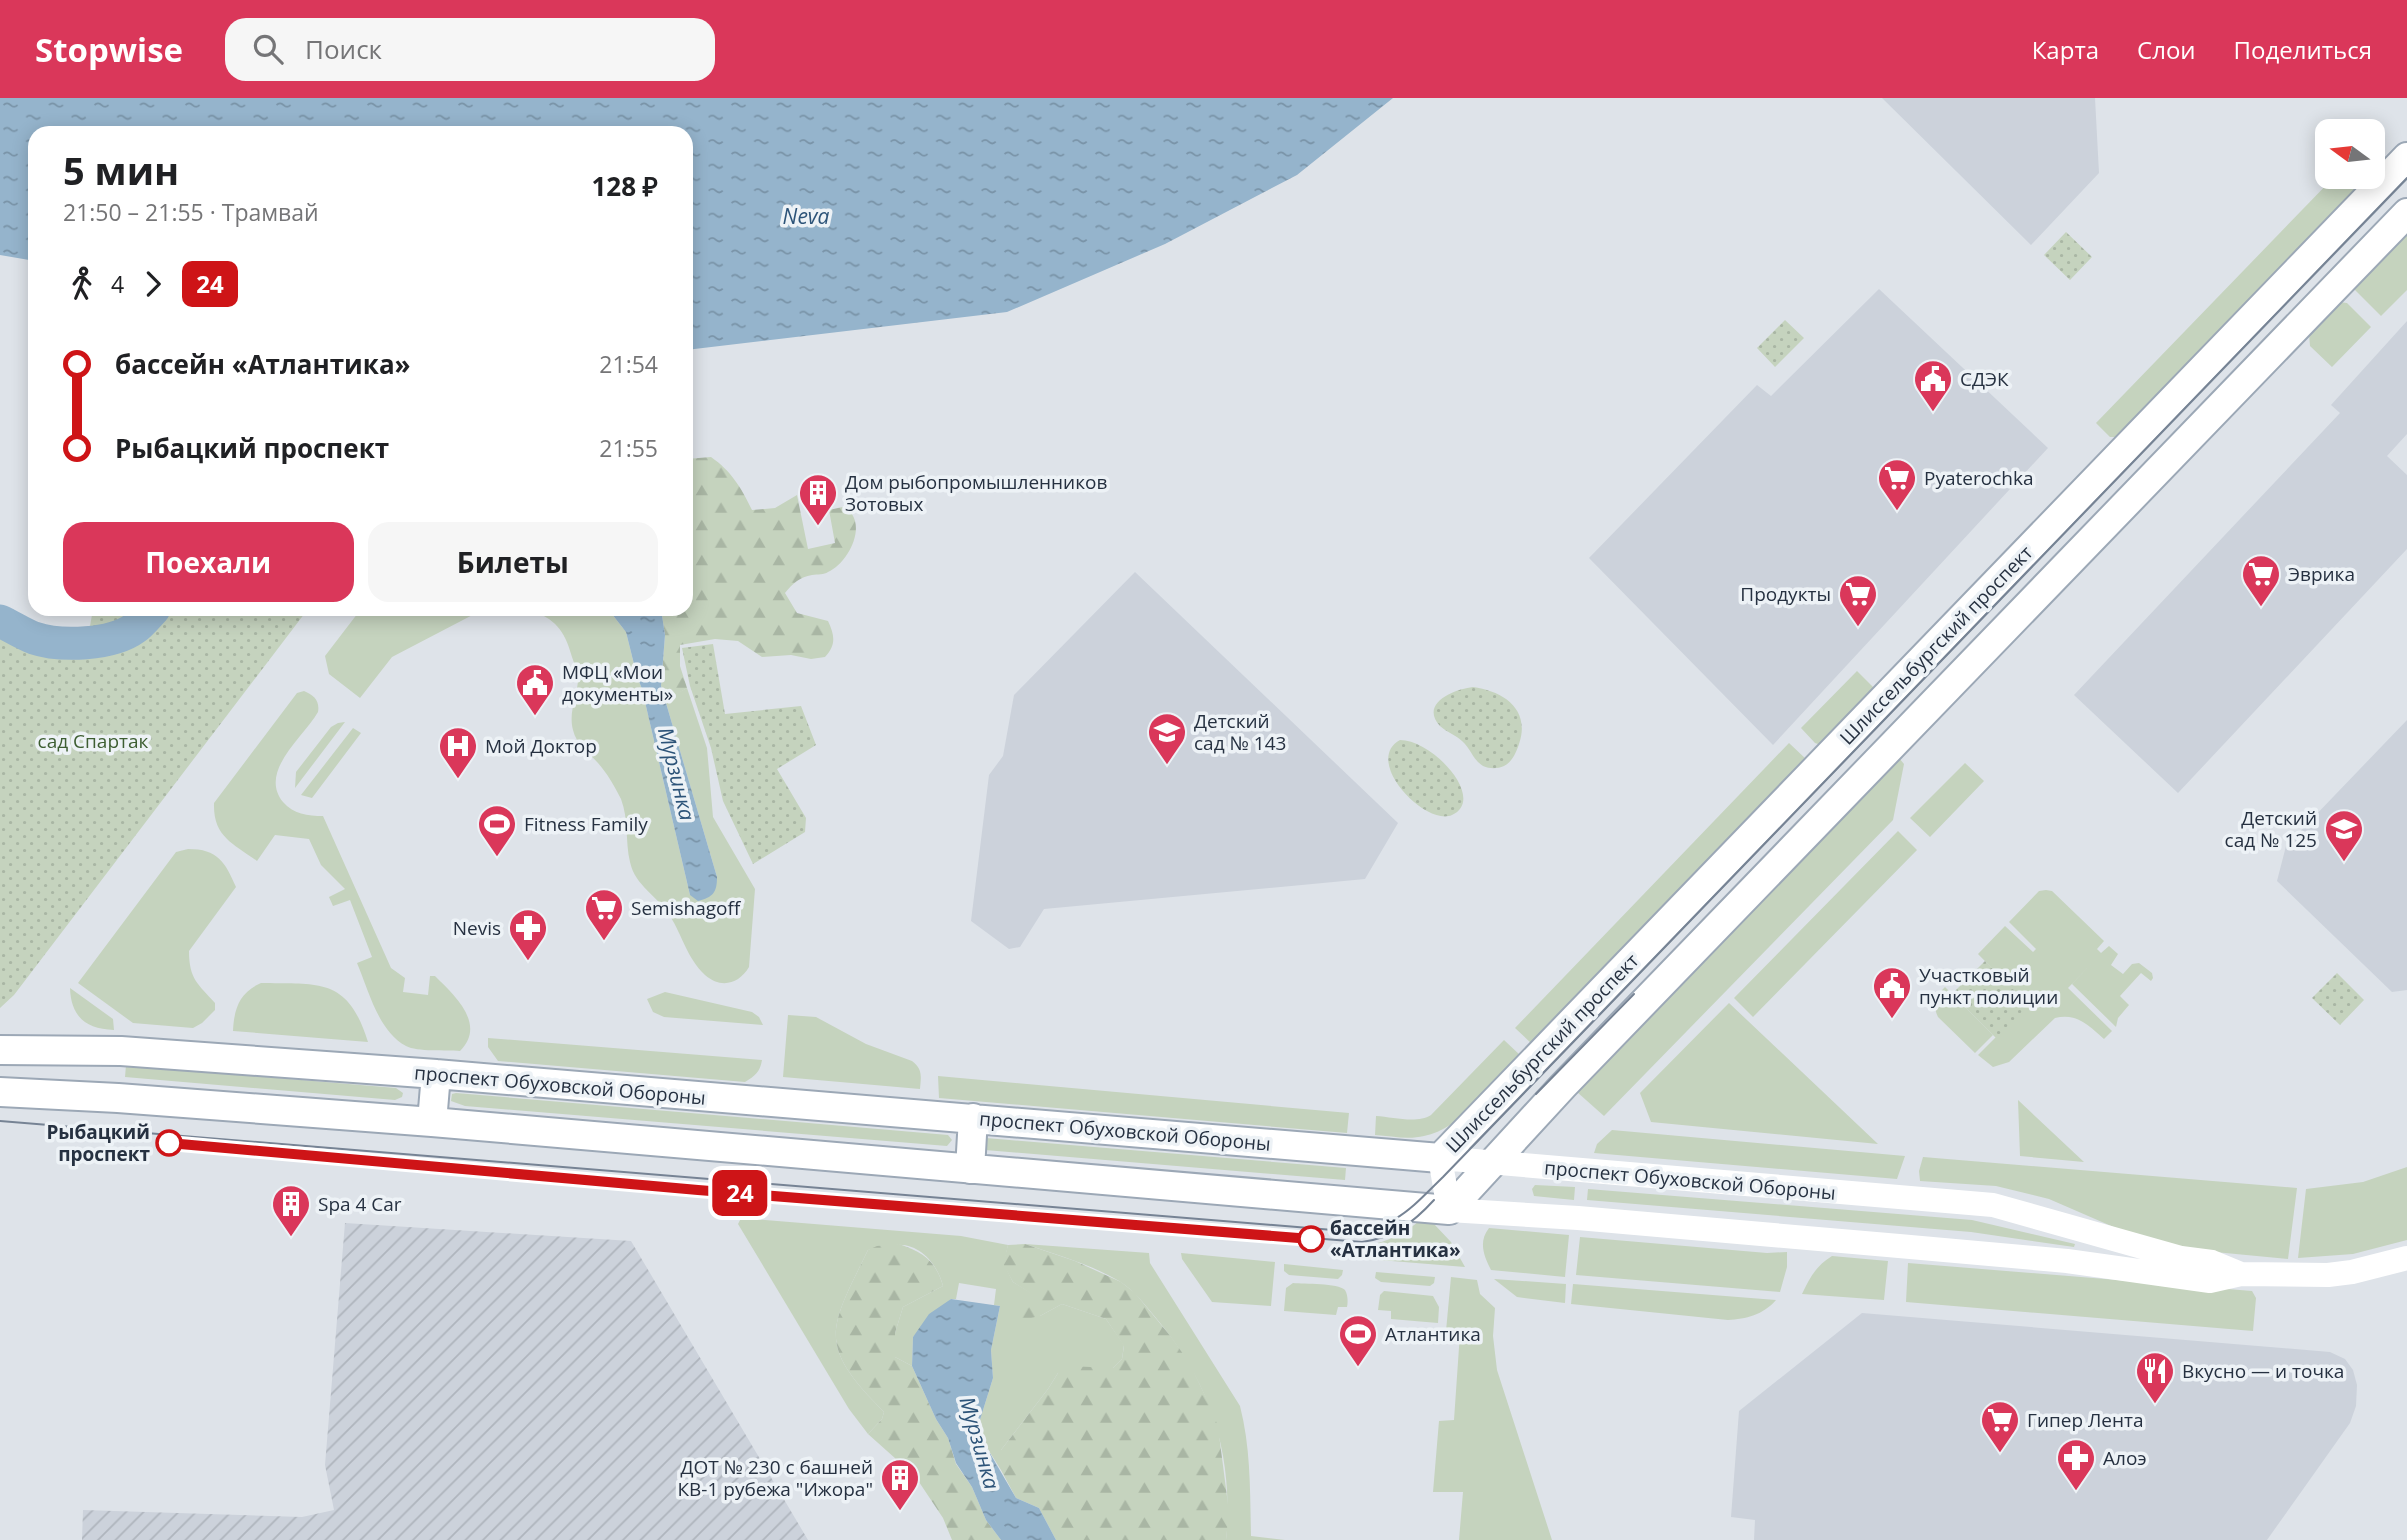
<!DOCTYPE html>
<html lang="ru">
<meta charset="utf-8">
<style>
:root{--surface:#fff;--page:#f6f6f6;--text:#202124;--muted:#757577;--accent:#da375a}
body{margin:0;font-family:"Open Sans",sans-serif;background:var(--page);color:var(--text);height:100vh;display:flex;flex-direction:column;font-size:26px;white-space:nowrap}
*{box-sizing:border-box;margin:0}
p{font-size:23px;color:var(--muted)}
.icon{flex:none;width:38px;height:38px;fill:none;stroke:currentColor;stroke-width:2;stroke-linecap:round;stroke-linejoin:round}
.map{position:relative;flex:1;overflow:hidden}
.sheet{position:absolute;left:28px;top:28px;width:665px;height:490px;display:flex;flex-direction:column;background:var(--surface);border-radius:21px;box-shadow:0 4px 18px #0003}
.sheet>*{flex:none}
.badge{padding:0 14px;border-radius:10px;font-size:24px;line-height:46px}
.needle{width:46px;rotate:285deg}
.buttons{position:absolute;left:2315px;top:21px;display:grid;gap:14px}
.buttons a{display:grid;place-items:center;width:70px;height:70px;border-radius:14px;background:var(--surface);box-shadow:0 4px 18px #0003;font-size:35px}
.map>.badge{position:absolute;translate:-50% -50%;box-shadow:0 0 0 4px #fff}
.legs{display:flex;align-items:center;gap:10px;height:77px;padding:0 35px;font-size:23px}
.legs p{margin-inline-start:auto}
.head{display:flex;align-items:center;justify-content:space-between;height:119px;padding:0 35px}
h1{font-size:38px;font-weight:700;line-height:52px}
.button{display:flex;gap:14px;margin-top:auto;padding:14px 35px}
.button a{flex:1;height:80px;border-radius:21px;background:var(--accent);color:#fff;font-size:28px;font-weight:700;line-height:80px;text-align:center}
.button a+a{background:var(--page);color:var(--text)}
ul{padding:0 35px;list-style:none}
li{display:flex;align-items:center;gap:24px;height:84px;font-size:26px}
li i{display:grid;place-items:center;width:10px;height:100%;margin:0 9px;background:currentColor}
li i::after{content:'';width:18px;height:18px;margin:-9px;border:5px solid;border-radius:50%;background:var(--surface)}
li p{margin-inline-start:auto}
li:first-child i{background:linear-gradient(#0000 50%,currentColor 0)}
li:last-child i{background:linear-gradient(currentColor 50%,#0000 0)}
header{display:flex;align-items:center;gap:42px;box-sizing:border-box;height:98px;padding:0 35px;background:var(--accent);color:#fff}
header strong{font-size:33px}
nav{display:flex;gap:38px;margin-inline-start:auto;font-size:24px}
.search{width:490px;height:63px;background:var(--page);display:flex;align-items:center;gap:18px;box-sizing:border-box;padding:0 24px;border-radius:21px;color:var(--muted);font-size:26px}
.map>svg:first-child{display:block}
.built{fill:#ccd2db}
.industrial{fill:url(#industrial-furrows)}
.green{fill:#c5d3be}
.forest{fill:url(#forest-firs)}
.park{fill:url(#park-dots)}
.water{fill:url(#water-ripples)}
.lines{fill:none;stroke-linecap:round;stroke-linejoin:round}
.river{stroke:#95b4cc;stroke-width:33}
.primary-casing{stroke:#9ca8b6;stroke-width:32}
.secondary{stroke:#fff;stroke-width:24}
.primary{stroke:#fff;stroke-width:28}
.tram{stroke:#768394;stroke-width:2}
.line-1-casing{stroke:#fff;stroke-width:16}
.line-1{stroke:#ce1417;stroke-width:10}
.stop-1-dot{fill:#fff;stroke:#ce1417;stroke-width:3.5}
.labels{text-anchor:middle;stroke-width:7;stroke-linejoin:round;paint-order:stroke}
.poi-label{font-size:19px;fill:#263141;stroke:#edf2f6;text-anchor:start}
.street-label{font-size:19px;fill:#263141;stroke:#edf2f6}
.park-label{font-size:19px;fill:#3d5e32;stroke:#edf2f6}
.stop-label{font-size:19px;font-weight:bold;fill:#263141;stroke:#edf2f6;text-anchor:end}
.water-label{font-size:21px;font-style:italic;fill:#2c5378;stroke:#edf2f6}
</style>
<header>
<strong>Stopwise</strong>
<div class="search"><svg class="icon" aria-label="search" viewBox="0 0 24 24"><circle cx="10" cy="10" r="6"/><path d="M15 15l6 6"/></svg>Поиск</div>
<nav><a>Карта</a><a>Слои</a><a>Поделиться</a></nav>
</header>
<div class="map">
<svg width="2407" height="1442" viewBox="0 0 2407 1442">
<defs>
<pattern id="industrial-furrows" width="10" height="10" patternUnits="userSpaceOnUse" patternTransform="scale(1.75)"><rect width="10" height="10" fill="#ccd2db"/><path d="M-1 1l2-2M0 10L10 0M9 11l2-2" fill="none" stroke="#afb5bd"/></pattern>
<pattern id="forest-firs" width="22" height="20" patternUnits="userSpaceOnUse" patternTransform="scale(1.75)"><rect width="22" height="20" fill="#c5d3be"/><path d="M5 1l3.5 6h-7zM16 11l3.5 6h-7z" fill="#a9b6a4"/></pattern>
<pattern id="park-dots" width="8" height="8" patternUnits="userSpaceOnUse" patternTransform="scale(1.75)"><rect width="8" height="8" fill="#c5d3be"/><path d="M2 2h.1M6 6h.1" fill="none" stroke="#a9b6a4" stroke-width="1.8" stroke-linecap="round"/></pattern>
<pattern id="water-ripples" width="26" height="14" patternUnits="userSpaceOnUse" patternTransform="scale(1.75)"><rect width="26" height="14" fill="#95b4cc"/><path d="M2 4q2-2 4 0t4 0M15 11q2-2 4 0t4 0" fill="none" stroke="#7993a7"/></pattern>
</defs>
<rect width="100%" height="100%" fill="#dee3e9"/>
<path class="built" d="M1882,0H2095L2099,75L2031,147Z
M1879,191L2048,350L1773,647L1589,460L1757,287L1771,298Z
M2407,223V336L2387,358L2407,377V451L2178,695L2074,597L2340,315L2331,307Z
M1135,474L1398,725L1365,781L1044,811L1020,849L1009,851L971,823L989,677L1003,658L1014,597Z
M2407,622V892L2392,894L2277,783L2286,748Z
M1862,1215L2330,1254L2345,1261L2353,1272L2357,1287L2356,1308L2350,1325L2267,1442H1754L1755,1422L1731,1419L1739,1313Z"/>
<path class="industrial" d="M345,1125L631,1143L808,1442H82L83,1412L302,1419L334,1412L325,1367Z"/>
<path class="green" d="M2334,79H2368L2117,339H2110L2096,325Z
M2407,134V192L2381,218L2353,190Z
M2339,204L2347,205L2371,229L2332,269L2310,248L2309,236Z
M361,511H484L392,559L360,600L329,576L325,558Z
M529,511H608L626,534L637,578L642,591L690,797L717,779L661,588L672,598L687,590L707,650L713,719L755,791L749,869C739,886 721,891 705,877C687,860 683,839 670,818C658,798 635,788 630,764C625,743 629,722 621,701C615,689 607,675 598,665C589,655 576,646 573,632C568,613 578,598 578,580C577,573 574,565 572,559C564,531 556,522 529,511Z
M1857,573L1875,591L1821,647L1815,645L1801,630Z
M304,593C314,597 320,603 318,614C304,639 258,673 283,704C293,716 308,718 323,718L391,870L405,880L403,894L428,897L430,878H435C454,897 487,926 460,953C447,952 417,954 406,948C378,933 369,893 357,865L372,859L350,802L333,808L329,799L345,791L321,767L309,741L275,737L257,763C233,745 213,739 214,705L297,595Z
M345,624L295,690L296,674L331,629L338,625Z
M353,630L361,635L312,700L301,697Z
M1789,645L1807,662L1532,946L1515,930Z
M1899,660L1904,666L1893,722L1604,1018L1577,994Z
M1965,665L1984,683L1930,739L1910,720Z
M1898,733L1917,752L1753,919L1734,900Z
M188,751C218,751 225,764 236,789L189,853C189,881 198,886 215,905V912L202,925L193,930L133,925L78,885L176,754Z
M2046,792L2052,793L2104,843L2097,851L2101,855L2109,848L2118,856L2111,867L2123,876L2132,866L2139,865L2152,875L2153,880L2151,883L2141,875L2120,898L2129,907L2118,920L2116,929L2072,886L2093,864L2068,890L2112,933L2104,941C2088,927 2077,915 2055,920L2009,964L1993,969L1978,957L2028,907L1978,856L2005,828L2033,854L2036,851L2009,824L2039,793Z
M261,885C321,886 348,880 368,944L233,933C234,910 240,894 261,885Z
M1945,889L1993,937L1975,955L1938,919C1932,907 1936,898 1945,889Z
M70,890L113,921L114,932C86,931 71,919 70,890Z
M665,894L752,914L759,919L763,927L664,919L653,914L647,901Z
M1729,905L1878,1046L1651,1024L1640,995Z
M788,917L816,919L866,946L912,963C923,971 921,979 920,991L783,979Z
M488,940L762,962C760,974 755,978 745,984L498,963L488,949Z
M1504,942L1521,958C1496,985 1461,1031 1424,1038C1408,1042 1391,1038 1375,1037L1376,1018C1393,1019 1417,1026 1431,1017Z
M126,967L396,990L403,995L402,999L395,1002L125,979Z
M938,978L1349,1015L1347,1035L939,1000Z
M456,995L948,1037L952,1042L947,1048L465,1008L451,1003L452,996Z
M2018,1002L2084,1064L2020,1058Z
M1612,1032L1905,1058L1897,1081L1594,1055L1597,1046Z
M986,1040L1346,1070L1345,1082L985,1052Z
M1923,1059L2297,1090L2288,1161L2194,1152L2132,1137L2049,1101L1996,1088L1920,1083L1919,1073Z
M2407,1069V1142L2353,1156L2298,1160L2306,1091L2363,1084Z
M1535,1087L1575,1089L1574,1102L1534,1098L1532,1091Z
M1588,1091L1972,1122L2075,1146L2074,1149L1971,1134L1587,1102Z
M741,1120L961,1138L1008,1147L1004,1166L1013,1184L1031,1195L1040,1218L1062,1206L1106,1221L1124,1247L1122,1261L1113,1270L1058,1275L1048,1291L1001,1352V1372L984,1345L979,1325L993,1280L991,1252L1000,1208L994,1207L996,1191L959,1185L956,1201H951L913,1239L912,1268L895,1259V1235L903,1209L943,1188C938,1167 920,1145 896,1147C887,1148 877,1150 868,1152C829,1232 816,1246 884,1314L882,1321L868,1336L849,1311L738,1126Z
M1418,1124L1434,1126L1451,1144L1465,1169L1355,1160L1351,1155V1147C1377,1149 1398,1140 1418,1124Z
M1489,1130L1569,1137L1565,1179L1491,1172C1484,1158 1478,1144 1489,1130Z
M1580,1139L1767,1155L1787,1154V1169L1780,1194L1576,1177Z
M1025,1146L1149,1155L1150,1165L1240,1308C1251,1351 1250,1394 1251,1438L1285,1442H1226C1234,1356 1211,1286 1156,1220C1145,1207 1134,1192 1119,1183C1090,1166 1057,1157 1025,1146Z
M1181,1155L1275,1164L1271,1208L1212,1204L1182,1161Z
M1832,1158L1888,1163L1884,1202L1802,1196C1810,1179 1816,1168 1832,1158Z
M1908,1165L2252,1193L2256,1200L2253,1233L1906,1204Z
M1284,1166L1343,1172L1342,1177L1338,1181L1289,1177L1284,1173Z
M1376,1174L1435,1179L1434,1185L1430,1188L1381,1184L1375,1180Z
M1451,1179L1477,1182L1480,1196L1495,1210L1493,1238L1497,1272L1552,1442H1459L1463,1394H1433L1439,1323L1454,1322L1460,1235L1446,1233Z
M1494,1181L1566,1186L1565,1205L1517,1199Z
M1293,1185C1304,1186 1338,1185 1345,1192C1348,1197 1348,1204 1347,1209H1338L1336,1217L1284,1213L1286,1190Z
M1573,1186L1776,1202C1763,1217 1746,1221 1728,1222L1571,1206Z
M1384,1193L1433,1198L1439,1209L1438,1225L1391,1221V1213L1378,1212L1380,1197Z"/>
<path class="forest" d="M711,359C731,373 741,389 752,412L775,410L797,397L808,451L835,445L829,412L847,408C849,412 854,418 855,423C860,441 844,467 828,474C824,477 818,476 812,477C800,479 793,485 785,495L797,515L828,523C835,538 836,547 825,559L811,561L791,557L762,559L738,543L715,541L680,547V568L687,590L672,599L661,588L665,537L661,511H686V361Z
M899,1146C923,1154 936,1163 943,1188L903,1209L895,1235V1259L912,1268L936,1321L948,1340L956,1366L972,1389L986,1422L1001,1442H952L943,1420L915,1378L868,1336L882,1321L884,1314C816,1246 829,1232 868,1152L877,1148Z
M1025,1146L1075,1163L1121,1184L1135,1195L1172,1240L1190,1266L1213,1314L1218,1329L1229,1414L1226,1442H1056L1039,1410L1016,1400L1001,1372V1352L1048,1291L1058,1275L1068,1268L1113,1270L1122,1261L1124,1248L1106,1221L1062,1206L1040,1218L1022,1222L1017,1210L1030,1195L1013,1184L1003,1166L1008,1147Z"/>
<path class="park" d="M2066,134L2092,159L2070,182L2044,157Z
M1785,222L1804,240L1775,269L1757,250Z
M93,511H308L14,897L0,910V531C31,550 50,553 86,551Z
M713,546L725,616L801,608L816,647L777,671L806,720L805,734L753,766L723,703L711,650L690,588L682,550Z
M1473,589C1503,593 1531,611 1519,646C1516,655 1512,664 1504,668C1497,671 1490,671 1483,668C1473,662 1471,651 1462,643C1456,637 1446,634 1440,628C1419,605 1455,591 1473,589Z
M1400,642C1433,642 1487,701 1452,717C1426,729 1362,663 1400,642Z
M1985,863L2029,907L1996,940L1952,896Z
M2337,875L2364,902L2340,927L2312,900Z"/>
<path class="water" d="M0,0H1393L1297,77L1165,146L1007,214L686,252V35H35V163L0,157Z
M608,511H661L665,537L661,588L717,779C717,795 713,799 698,803L690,797L642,591L637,578L626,534Z
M951,1201L1000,1208L991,1252L993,1280L979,1325L984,1345L1016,1400L1039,1410L1056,1442H1001L986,1422L972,1389L956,1365L948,1340L936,1321L912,1268L913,1239L929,1216Z"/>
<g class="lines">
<path class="river" d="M0,523C11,528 23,536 34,540C61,549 112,547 135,530C142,525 148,517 154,511"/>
<defs>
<path id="primary" d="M0,952L121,953L436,976L1440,1060L2407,59
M0,994L118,1000L432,1024L1449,1112L1563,988L2407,115
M432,1024L436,976
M970,1071L973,1020"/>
</defs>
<use href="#primary" class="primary-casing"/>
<path class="secondary" d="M2241,1176L2212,1164L2181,1160L1993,1107L1440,1060L1449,1112L1578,1120L1899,1148L2067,1163L2210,1183L2241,1176L2328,1177L2352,1174L2407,1160"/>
<use href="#primary" class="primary"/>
<path class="tram" d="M1536,996L1634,896
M0,1023L1345,1133C1395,1132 1410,1111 1443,1079L2407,80
M659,1088L1362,1144C1393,1140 1413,1125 1434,1102"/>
</g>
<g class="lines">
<defs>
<path id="line-1" d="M169,1045L698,1092L1311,1141"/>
</defs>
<use href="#line-1" class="line-1-casing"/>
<use href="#line-1" class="line-1"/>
</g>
<defs>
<symbol id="civic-pin" viewBox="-11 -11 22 30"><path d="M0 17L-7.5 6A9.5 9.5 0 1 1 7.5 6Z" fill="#da375a" stroke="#edf2f6"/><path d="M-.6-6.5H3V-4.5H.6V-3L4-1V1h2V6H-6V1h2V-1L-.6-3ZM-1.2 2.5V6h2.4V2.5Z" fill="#fff"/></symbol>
<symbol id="supermarket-pin" viewBox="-11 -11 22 30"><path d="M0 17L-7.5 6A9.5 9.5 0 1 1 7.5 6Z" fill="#da375a" stroke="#edf2f6"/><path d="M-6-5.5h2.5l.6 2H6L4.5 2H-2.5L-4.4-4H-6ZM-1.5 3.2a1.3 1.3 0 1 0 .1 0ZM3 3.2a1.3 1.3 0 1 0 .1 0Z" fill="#fff"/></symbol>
<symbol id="building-pin" viewBox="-11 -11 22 30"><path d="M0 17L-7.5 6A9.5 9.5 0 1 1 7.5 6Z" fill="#da375a" stroke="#edf2f6"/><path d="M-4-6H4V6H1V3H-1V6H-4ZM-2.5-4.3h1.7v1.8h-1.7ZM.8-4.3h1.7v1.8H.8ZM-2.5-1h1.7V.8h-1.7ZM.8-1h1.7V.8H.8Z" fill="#fff"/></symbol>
<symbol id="school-pin" viewBox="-11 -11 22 30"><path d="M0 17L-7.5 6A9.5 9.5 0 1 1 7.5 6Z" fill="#da375a" stroke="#edf2f6"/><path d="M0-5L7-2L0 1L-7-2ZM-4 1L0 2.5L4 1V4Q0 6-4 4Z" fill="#fff"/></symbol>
<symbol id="hospital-pin" viewBox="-11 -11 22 30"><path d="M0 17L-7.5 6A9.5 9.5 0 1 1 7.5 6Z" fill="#da375a" stroke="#edf2f6"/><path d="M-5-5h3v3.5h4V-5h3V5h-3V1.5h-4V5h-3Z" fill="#fff"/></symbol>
<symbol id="stadium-pin" viewBox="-11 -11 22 30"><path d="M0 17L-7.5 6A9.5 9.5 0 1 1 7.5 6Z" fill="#da375a" stroke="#edf2f6"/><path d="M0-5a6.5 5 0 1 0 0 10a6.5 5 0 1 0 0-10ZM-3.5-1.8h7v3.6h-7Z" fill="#fff"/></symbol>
<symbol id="pharmacy-pin" viewBox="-11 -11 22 30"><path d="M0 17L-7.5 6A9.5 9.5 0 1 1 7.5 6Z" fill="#da375a" stroke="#edf2f6"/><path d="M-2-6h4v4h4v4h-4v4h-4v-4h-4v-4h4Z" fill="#fff"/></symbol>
<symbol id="restaurant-pin" viewBox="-11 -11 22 30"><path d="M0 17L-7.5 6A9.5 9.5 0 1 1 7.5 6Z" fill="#da375a" stroke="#edf2f6"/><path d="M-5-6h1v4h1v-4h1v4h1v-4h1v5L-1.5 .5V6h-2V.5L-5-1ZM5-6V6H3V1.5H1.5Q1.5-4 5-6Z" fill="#fff"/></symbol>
</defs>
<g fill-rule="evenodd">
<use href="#civic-pin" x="1911" y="259" width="44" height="60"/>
<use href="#supermarket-pin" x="1875" y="358" width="44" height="60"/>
<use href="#building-pin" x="796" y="373" width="44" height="60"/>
<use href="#supermarket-pin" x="2239" y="454" width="44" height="60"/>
<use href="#supermarket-pin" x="1836" y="474" width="44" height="60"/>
<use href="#civic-pin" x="513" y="563" width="44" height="60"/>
<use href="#school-pin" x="1145" y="612" width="44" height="60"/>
<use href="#hospital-pin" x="436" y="626" width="44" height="60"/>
<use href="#stadium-pin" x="475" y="704" width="44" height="60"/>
<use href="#school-pin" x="2322" y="709" width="44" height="60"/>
<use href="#supermarket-pin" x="582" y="788" width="44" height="60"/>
<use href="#pharmacy-pin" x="506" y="808" width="44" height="60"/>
<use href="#civic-pin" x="1870" y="866" width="44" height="60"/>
<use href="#building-pin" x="269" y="1084" width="44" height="60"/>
<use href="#stadium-pin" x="1336" y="1214" width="44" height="60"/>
<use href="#restaurant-pin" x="2133" y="1251" width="44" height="60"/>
<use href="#supermarket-pin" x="1978" y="1300" width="44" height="60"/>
<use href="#pharmacy-pin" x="2054" y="1338" width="44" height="60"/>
<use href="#building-pin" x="878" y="1358" width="44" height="60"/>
</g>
<g class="stop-1-dot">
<circle cx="169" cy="1045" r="12"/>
<circle cx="1311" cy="1141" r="12"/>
</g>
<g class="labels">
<g class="poi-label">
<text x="1960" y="288">СДЭК</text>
<text x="1924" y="387">Pyaterochka</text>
<text x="845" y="391">Дом рыбопромышленников<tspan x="845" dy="22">Зотовых</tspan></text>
<text x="2288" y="483">Эврика</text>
<text x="1831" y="503" text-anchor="end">Продукты</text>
<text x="562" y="581">МФЦ «Мои<tspan x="562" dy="22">документы»</tspan></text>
<text x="1194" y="630">Детский<tspan x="1194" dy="22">сад № 143</tspan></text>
<text x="485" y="655">Мой Доктор</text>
<text x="2317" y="727" text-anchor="end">Детский<tspan x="2317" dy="22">сад № 125</tspan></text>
<text x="524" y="733">Fitness Family</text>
<text x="631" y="817">Semishagoff</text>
<text x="501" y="837" text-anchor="end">Nevis</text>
<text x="1919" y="884">Участковый<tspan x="1919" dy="22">пункт полиции</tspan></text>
<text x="318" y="1113">Spa 4 Car</text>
<text x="1385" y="1243">Атлантика</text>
<text x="2182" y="1280">Вкусно — и точка</text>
<text x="2027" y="1329">Гипер Лента</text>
<text x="2103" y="1367">Алоэ</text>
<text x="873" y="1376" text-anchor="end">ДОТ № 230 с башней<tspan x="873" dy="22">КВ-1 рубежа "Ижора"</tspan></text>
</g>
<g class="street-label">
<text transform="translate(1936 547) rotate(-46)" y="7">Шлиссельбургский проспект</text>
<text transform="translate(1542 955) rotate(-46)" y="7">Шлиссельбургский проспект</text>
<text transform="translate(560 987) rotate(5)" y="7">проспект Обуховской Обороны</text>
<text transform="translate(1125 1033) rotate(5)" y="7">проспект Обуховской Обороны</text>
<text transform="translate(1690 1082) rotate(5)" y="7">проспект Обуховской Обороны</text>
</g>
<g class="park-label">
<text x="93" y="650">сад Спартак</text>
</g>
<g class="stop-label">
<text x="150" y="1041">Рыбацкий<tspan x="150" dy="22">проспект</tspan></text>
<text x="1330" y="1137" text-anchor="start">бассейн<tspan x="1330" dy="22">«Атлантика»</tspan></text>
</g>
<g class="water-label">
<text x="806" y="126">Neva</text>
<text transform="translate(676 676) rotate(76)" y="7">Мурзинка</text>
<text transform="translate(979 1345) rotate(74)" y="7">Мурзинка</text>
</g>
</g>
</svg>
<div class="buttons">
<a><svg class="needle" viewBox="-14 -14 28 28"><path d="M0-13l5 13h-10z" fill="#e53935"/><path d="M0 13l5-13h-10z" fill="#757577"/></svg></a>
</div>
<b class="badge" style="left:740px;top:1095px;background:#ce1417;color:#fff">24</b>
<section class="sheet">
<div class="head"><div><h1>5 мин</h1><p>21:50 – 21:55 · Трамвай</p></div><b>128 ₽</b></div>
<div class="legs"><svg class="icon" aria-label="walk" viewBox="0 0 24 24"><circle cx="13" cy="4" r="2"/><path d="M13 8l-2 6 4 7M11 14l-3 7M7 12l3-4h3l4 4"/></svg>4<svg class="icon" aria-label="forward" viewBox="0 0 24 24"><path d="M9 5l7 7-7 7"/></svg><b class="badge" style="background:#ce1417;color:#fff">24</b></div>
<ul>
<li><i style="color:#ce1417"></i><b>бассейн «Атлантика»</b><p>21:54</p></li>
<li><i style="color:#ce1417"></i><b>Рыбацкий проспект</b><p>21:55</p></li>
</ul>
<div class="button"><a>Поехали</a><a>Билеты</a></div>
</section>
</div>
